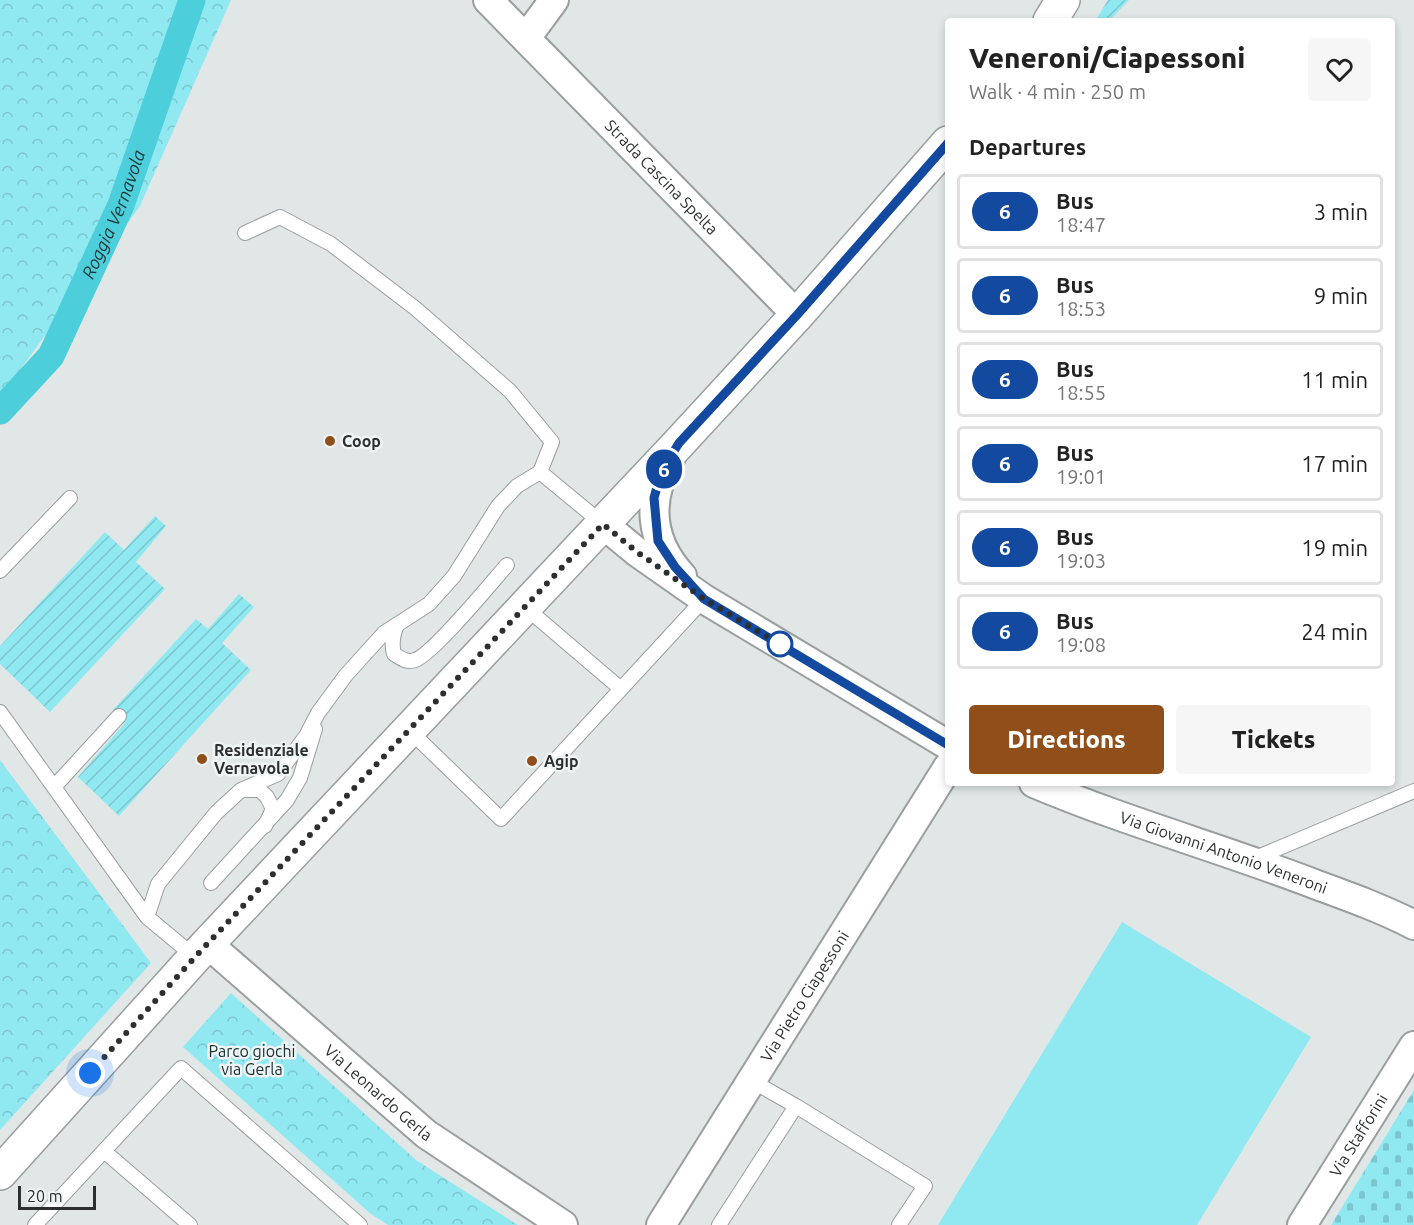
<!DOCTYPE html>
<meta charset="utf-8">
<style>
:root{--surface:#fff;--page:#f6f6f6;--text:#222;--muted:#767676;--line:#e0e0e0;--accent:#8f4e1a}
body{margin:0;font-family:Ubuntu,sans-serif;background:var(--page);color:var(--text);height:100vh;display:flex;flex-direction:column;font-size:22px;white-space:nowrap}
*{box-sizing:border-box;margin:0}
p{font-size:20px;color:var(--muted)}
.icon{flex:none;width:33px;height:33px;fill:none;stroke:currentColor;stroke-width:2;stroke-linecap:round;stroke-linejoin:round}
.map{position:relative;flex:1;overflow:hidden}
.details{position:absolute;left:945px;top:18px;width:450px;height:768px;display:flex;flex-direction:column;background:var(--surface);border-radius:6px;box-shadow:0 3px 9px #0003}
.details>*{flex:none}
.badge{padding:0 12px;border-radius:20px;font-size:21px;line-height:39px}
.scale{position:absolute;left:18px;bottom:15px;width:78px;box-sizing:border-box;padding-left:6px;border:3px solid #2c2e2f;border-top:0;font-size:16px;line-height:21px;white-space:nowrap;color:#2c2e2f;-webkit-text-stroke:4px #eff4f4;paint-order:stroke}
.you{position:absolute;width:30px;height:30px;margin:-15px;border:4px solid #fff;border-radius:50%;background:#1a73e8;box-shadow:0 0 0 9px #1a73e833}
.map>.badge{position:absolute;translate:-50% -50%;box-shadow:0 0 0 3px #fff}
h2{padding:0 24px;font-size:22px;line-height:54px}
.round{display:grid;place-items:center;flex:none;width:63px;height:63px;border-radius:6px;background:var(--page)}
.summary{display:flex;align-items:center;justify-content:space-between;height:102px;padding:0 24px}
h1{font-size:28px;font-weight:800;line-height:45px}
.cta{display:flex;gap:12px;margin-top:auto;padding:12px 24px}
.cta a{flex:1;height:69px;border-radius:6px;background:var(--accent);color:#fff;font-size:24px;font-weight:800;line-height:69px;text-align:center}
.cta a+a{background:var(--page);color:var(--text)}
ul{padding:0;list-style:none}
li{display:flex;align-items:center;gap:18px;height:75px;margin:0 12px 9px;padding:0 12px;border:3px solid var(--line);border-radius:6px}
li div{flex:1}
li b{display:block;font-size:22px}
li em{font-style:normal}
li .badge{min-width:66px;font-weight:700;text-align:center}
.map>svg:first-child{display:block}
.forest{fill:url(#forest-crowns)}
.cemetery{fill:url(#cemetery-stones)}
.garden{fill:url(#garden-furrows)}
.pitch{fill:#90e8f1}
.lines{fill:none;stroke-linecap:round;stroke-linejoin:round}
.canal{stroke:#4ccfdb;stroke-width:27}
.service-casing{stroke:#999e9e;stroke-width:16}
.minor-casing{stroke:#999e9e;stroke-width:32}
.tertiary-casing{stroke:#999e9e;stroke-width:36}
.service{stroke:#fff;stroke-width:14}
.minor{stroke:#fff;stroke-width:28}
.tertiary{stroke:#fff;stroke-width:33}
.line-casing{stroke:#fff;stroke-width:14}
.line{stroke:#13499f;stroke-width:9}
.walk{stroke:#2c2e2f;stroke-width:6;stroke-dasharray:0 10.8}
.poi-dot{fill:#8f4e1a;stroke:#eff4f4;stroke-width:2}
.stop-dot{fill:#fff;stroke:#13499f;stroke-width:3}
.labels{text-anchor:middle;stroke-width:5;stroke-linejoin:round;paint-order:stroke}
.street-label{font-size:16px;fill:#2c2e2f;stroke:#eff4f4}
.poi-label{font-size:16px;font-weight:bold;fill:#2c2e2f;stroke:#eff4f4;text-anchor:start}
.park-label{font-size:16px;fill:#172e30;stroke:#eff4f4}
.water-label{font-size:18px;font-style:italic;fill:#1f3538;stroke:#eff4f4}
</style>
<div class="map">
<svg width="1414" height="1225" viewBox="0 0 1414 1225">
<defs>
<pattern id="forest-crowns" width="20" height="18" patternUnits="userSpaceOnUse" patternTransform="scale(1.5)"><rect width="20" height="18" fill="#90e8f1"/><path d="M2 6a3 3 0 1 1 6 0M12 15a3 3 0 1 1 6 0" fill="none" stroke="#7cc7cf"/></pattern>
<pattern id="cemetery-stones" width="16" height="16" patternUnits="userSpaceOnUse" patternTransform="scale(1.5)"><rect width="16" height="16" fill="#90e8f1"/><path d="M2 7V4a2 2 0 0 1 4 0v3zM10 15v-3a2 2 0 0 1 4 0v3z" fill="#7cc7cf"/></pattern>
<pattern id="garden-furrows" width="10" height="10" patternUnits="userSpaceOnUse" patternTransform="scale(1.5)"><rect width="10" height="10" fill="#90e8f1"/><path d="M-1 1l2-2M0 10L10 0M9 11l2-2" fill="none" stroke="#7cc7cf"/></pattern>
</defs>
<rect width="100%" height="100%" fill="#e1e7e7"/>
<path class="forest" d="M0,0H231L140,206L0,397Z
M0,760L151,963L0,1130Z
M231,993L416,1160L518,1225H388L371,1214L183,1047Z"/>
<path class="cemetery" d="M1414,1090V1225H1331Z"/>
<path class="garden" d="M1108,0H1129L1109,21H1095Z
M155,516L166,526L136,562L165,589L50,712L0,664V646L105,532L124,550Z
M239,594L254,607L222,643L251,670L119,816L78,777L125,723L113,710L196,619L208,629Z"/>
<path class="pitch" d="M1122,922L1311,1037L1197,1225H938Z"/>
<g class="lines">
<path class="canal" id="s1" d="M0,411L51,356L121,205L192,0"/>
<defs>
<path id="service" d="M540,472L603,524
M0,571L70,498
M525,607L621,689
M397,625C393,634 391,643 394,654C401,658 406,663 415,660C432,655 492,582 507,565
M0,712L147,917L195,957
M410,731L501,819L704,599
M54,787L119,716
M241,790L278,774L306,736L318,713L346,675L384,633L429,604L454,576L498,506L517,486L540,472L552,442L510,391L415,308L331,244L280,217L245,233
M1253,859L1414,791
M211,883L287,800L300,778L315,729
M147,917L158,884L216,813L241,790H260L267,797L273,809L265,826
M796,1106L925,1186L899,1225
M104,1151L190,1225
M35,1225L181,1068L360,1225
M719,1225L796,1106L752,1081"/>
<g id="minor">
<path id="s2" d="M488,0L797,315"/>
<path d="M526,38L554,0"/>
<path d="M671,457C646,499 649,540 682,576"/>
<path d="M603,524L637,552L704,599L948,745"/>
<path id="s3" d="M1034,783C1126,822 1224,849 1317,885C1350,897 1383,909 1414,925"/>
<path id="s4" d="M208,944L426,1134L563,1225"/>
<path id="s5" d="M661,1225L948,767"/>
<path id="s6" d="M1302,1225L1414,1046"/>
</g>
<path id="tertiary" d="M1050,21L1063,0
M0,1173L195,957L679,443L797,315L948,143"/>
</defs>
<use href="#service" class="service-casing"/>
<use href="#minor" class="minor-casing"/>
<use href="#tertiary" class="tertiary-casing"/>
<use href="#service" class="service"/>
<use href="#minor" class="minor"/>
<use href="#tertiary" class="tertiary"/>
</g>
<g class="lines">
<defs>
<path id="line" d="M948,143L797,315L679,443L661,472L654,498L658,541L675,567L704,599L948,745"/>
</defs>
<use href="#line" class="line-casing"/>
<use href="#line" class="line"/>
<path class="walk" d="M90,1073L195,957L603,524L637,552L704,599L786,648L780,644"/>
</g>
<g class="poi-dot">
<circle cx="330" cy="441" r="6"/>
<circle cx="202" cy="759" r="6"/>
<circle cx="532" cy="761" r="6"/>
</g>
<circle class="stop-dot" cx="780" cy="644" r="12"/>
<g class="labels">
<g class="street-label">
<text dy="6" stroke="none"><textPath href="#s2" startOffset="248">Strada Cascina Spelta</textPath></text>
<text dy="6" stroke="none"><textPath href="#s3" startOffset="202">Via Giovanni Antonio Veneroni</textPath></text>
<text dy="6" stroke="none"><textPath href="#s5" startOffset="270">Via Pietro Ciapessoni</textPath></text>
<text dy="6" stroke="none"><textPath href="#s4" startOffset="226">Via Leonardo Gerla</textPath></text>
<text dy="6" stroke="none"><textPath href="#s6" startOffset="106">Via Stafforini</textPath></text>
</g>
<g class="poi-label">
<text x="342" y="447">Coop</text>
<text x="214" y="756">Residenziale<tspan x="214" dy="18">Vernavola</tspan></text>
<text x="544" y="767">Agip</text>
</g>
<g class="park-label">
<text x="252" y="1057">Parco giochi<tspan x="252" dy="18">via Gerla</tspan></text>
</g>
<g class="water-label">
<text dy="6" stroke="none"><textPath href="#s1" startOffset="230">Roggia Vernavola</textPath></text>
</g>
</g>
</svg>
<div class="scale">20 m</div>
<div class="you" style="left:90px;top:1073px"></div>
<b class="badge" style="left:664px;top:469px;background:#13499f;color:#fff">6</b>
<section class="details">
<div class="summary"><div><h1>Veneroni/Ciapessoni</h1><p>Walk · 4 min · 250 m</p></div><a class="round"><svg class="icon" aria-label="heart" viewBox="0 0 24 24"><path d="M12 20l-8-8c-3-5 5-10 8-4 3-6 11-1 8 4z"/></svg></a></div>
<h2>Departures</h2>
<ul>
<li><span class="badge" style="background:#13499f;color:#fff">6</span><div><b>Bus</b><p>18:47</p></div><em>3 min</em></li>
<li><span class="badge" style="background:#13499f;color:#fff">6</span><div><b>Bus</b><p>18:53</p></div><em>9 min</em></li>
<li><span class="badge" style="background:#13499f;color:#fff">6</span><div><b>Bus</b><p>18:55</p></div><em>11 min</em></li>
<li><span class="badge" style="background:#13499f;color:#fff">6</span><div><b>Bus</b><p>19:01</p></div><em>17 min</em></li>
<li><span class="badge" style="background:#13499f;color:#fff">6</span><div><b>Bus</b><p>19:03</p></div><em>19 min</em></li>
<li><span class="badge" style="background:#13499f;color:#fff">6</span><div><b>Bus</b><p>19:08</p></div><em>24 min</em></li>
</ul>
<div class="cta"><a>Directions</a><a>Tickets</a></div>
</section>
</div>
